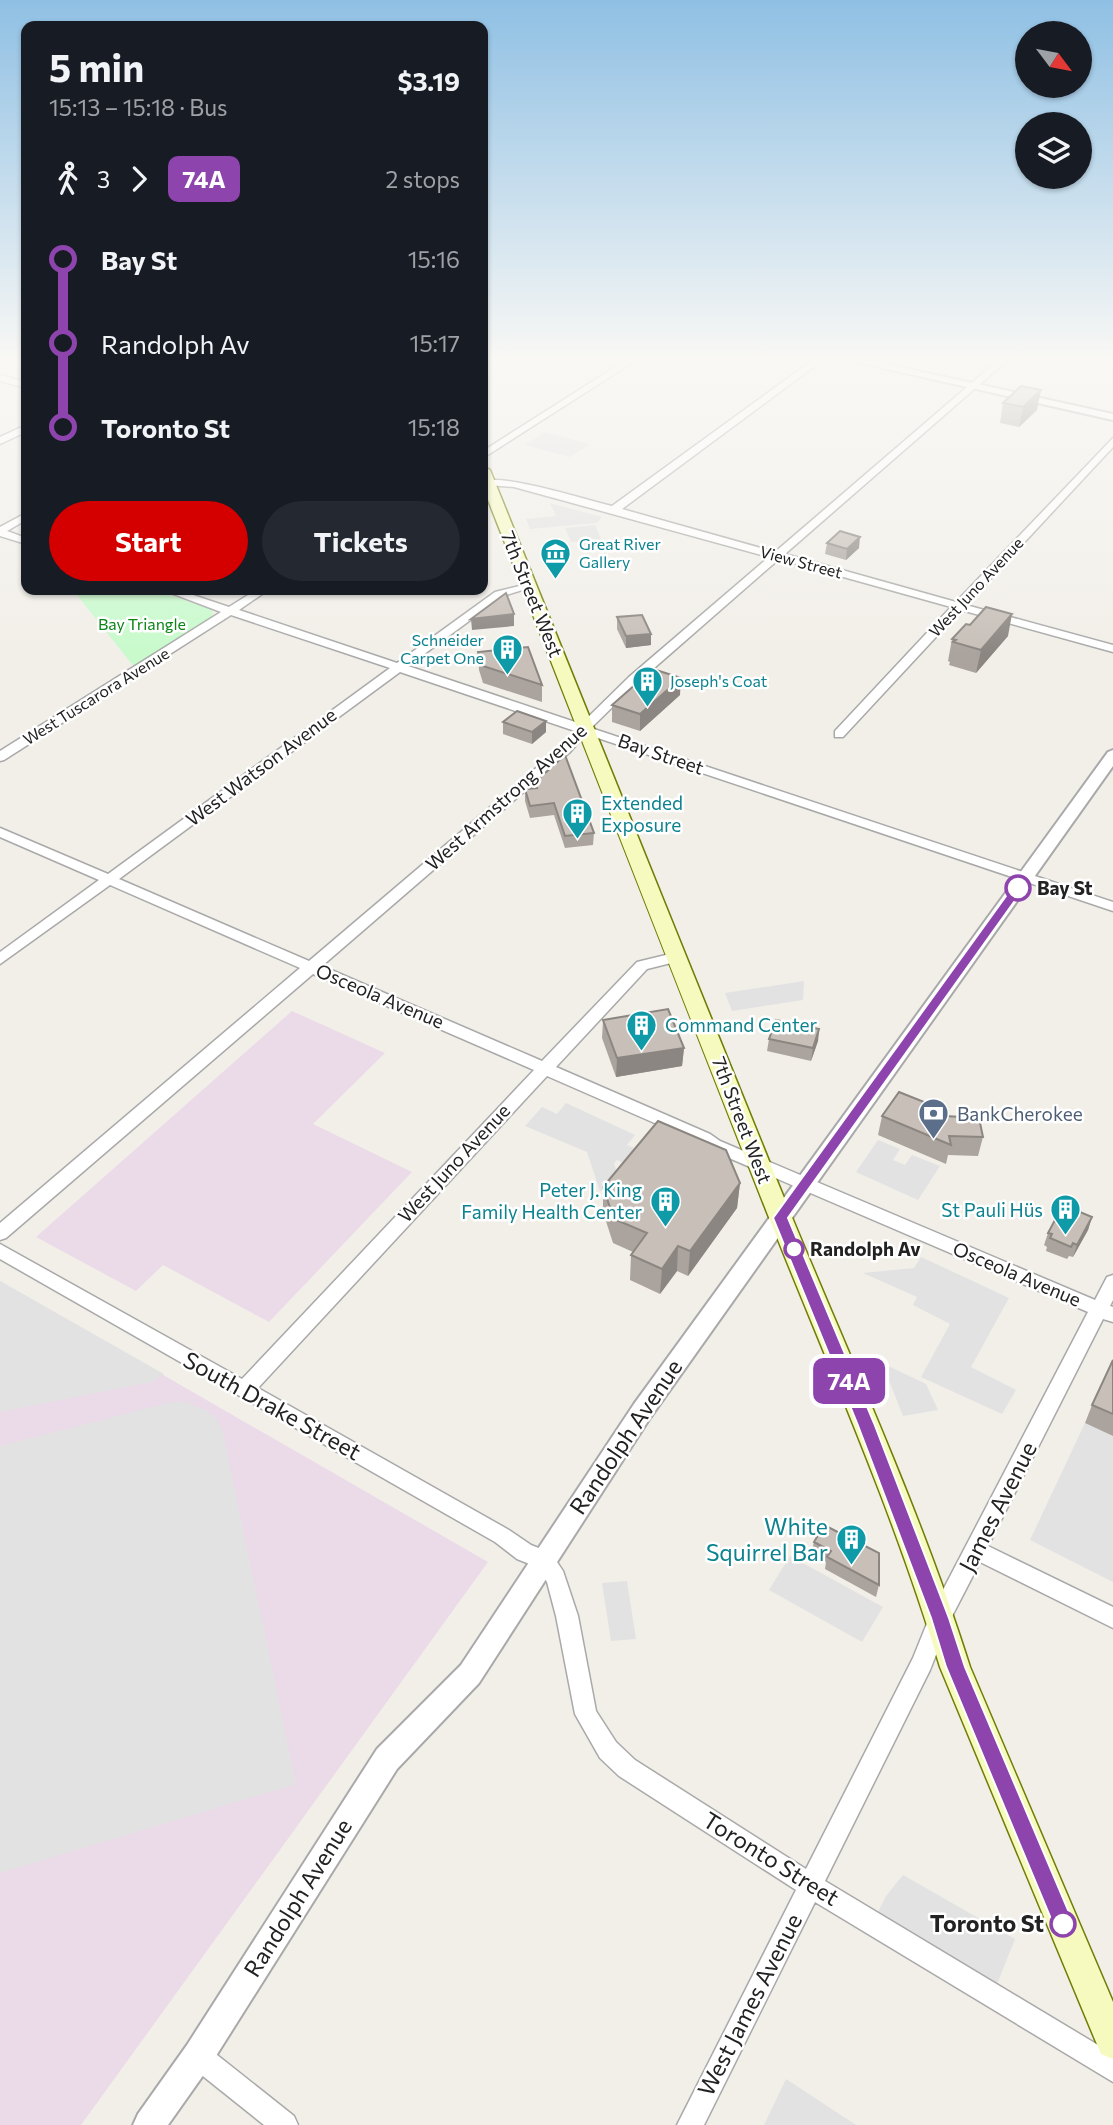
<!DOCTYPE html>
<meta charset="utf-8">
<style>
:root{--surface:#171b24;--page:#242831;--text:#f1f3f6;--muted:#9ea1a6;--accent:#d40000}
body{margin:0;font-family:Commissioner,sans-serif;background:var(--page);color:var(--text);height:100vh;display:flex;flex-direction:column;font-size:26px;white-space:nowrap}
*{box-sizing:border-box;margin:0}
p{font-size:23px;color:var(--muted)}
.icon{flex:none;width:38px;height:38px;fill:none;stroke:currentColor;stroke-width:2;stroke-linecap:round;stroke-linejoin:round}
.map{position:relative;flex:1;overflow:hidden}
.side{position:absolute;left:21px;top:21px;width:467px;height:574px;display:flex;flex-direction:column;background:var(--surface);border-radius:14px;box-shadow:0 2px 5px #0004}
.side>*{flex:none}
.badge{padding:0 14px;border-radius:10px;font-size:24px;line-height:46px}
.needle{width:46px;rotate:122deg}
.controls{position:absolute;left:1015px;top:21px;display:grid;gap:14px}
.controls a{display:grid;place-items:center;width:77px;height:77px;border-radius:50%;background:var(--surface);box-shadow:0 2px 5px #0004;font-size:35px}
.map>.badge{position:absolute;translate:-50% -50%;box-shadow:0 0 0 4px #fff}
.legs{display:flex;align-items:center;gap:10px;height:77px;padding:0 28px;font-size:23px}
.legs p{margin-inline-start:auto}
.head{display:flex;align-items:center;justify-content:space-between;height:119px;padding:0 28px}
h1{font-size:38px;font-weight:700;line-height:52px}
.button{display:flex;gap:14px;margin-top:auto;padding:14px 28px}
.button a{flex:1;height:80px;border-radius:42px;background:var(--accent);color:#fff;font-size:28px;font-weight:700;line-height:80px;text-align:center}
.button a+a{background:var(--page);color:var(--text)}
ul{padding:0 28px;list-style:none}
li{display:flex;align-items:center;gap:24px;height:84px;font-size:26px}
li i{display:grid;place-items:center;width:10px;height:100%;margin:0 9px;background:currentColor}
li i::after{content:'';width:18px;height:18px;margin:-9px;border:5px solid;border-radius:50%;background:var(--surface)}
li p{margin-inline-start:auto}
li:first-child i{background:linear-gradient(#0000 50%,currentColor 0)}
li:last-child i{background:linear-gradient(currentColor 50%,#0000 0)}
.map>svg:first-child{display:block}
.industrial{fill:#ebdbe8}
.park{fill:#c8facc}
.parking{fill:#e2e2e2}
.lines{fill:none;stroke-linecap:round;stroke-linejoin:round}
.minor-casing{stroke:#a9a9a9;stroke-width:3}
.tertiary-casing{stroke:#a9a9a9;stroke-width:4}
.secondary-casing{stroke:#707d05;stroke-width:3}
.minor{fill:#fff;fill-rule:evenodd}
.tertiary{fill:#fff;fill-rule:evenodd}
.secondary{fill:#f7fabf;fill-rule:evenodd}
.wall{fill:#aba49e}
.shaded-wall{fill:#8b8681}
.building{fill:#c7bfb8;stroke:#8b8681;stroke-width:2}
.line-1{fill:#8e44ad;stroke:#fff;stroke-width:2}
.stop-1-dot{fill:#fff;stroke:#8e44ad;stroke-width:3.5}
.labels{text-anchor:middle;stroke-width:5;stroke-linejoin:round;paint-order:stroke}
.far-culture-label{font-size:16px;fill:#0d838f;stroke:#fff;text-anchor:start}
.far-street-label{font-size:16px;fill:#222;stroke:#fff}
.far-park-label{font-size:16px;fill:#0c8416;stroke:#fff}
.street-label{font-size:19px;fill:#222;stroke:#fff}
.culture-label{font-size:19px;fill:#0d838f;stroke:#fff;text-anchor:start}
.stop-label{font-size:19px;font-weight:bold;fill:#222;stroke:#fff;text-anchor:start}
.service-label{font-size:19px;fill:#4e5e75;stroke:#fff;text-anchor:start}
.near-street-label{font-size:23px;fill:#222;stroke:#fff}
.near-culture-label{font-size:23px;fill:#0d838f;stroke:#fff;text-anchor:end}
.near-stop-label{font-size:23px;font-weight:bold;fill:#222;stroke:#fff;text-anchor:end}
</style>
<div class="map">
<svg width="1113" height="2125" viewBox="0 0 1113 2125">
<rect width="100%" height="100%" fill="#f2efe9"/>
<path class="industrial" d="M292,1011L385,1053L313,1124L412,1172L269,1322L163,1265L136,1291L36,1237Z
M0,1281L488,1562L81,2125H0Z"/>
<path class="park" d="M73,590H155L211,609L213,613L212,617L135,668Z"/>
<path class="parking" d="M545,432L590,444L570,457L525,445Z
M550,503L602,517L597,523L530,529L526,519L556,516Z
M595,525L603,543L582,545L580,541L571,542L565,528Z
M804,981L803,1000L732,1011L725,993Z
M566,1103L635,1135L627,1145L644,1152L632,1167L617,1160L614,1163L621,1187L600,1191L587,1152L525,1126L542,1107L557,1114Z
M878,1140L900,1149L893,1160L905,1165L912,1155L940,1166L918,1200L856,1172Z
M921,1257L1009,1298L971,1367L1016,1390L1002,1414L921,1377L950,1324L913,1305L917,1297L863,1273L914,1268Z
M0,1281L164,1374L152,1382L0,1412Z
M882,1363L926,1384L938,1410L903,1416Z
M172,1402H186L205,1410L216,1418L222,1429L296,1784L0,1873V1446Z
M1085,1423L1113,1436V1582L1030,1540Z
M790,1556L883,1607L862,1642L769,1590Z
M627,1581L636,1639L611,1641L602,1583Z
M903,1875L1015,1939L993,1994L873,1922L886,1896Z
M786,2079L856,2125H764Z"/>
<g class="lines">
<defs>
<path id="minor" d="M631,357H641L483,458V451Z
M817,357H827L622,509L775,552L1002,357H1011L785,554L956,602L1113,438V447L966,605L1113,645V652L961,610L843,737H835V731L951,607L779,559L637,683L591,728L1113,902V911L586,734L570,752L322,966L542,1061L637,962L678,952L683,954L685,957L683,960L647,969L556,1067L710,1134L720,1141L1095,1300L1107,1277L1113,1275V1300L1110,1306L1113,1307V1322L1103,1319L988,1546L1113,1607V1628L980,1562L949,1622L930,1670L825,1881L1113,2054V2082L815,1902L704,2125H677L796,1890L619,1776L600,1758L575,1714L556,1616L547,1582L537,1567L517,1559L495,1542L0,1259V1244L242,1379L534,1070L313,974L6,1238L0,1240V1223L300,968L110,885L0,964V952L99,880L0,837V828L108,874L390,668L231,615L4,760L0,761V751L221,612L163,590H178L229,607L256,590H268L239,610L397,663L495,592L532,583V587L503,596L408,666L581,724L629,677L769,557L514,487L488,485L483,482C499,472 590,501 612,506ZM400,672L575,731L562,746L309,961L119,879ZM547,1076L698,1142L708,1149L1088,1312L932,1611L913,1658L806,1869L635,1760L616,1742L596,1711L578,1616L563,1571L551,1553L531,1545L509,1530L258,1388Z
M0,375L26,382V388L0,381Z
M26,425V432L0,444V437Z
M26,513V520L7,531L26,538V544L0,536V527Z
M198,2043L207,2047L294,2116L298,2125H264L189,2065L185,2056L189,2047Z"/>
<path id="tertiary" d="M834,357H854L1113,414V420Z
M1113,750V766L650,1418L479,1683L397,1769L209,2067L168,2125H133L138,2114L187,2045L377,1749L461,1665L634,1404L1108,752Z"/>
<path id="secondary" d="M483,466L490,470C590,718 690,967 791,1215C853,1365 921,1512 970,1667L1113,2002V2059L1101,2054L940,1667C894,1513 828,1365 768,1215C672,973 578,730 483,487Z"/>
</defs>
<use href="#minor" class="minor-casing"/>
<use href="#tertiary" class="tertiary-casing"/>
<use href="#secondary" class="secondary-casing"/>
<use href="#minor" class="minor"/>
<use href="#tertiary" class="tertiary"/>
<use href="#secondary" class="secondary"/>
</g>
<path class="wall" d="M1003,403L1037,410L1019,427L1000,423Z
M827,543L859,548L846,560L825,554Z
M617,617L651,634V645L626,648L617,629Z
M1008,636L976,673L949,665L950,662L948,661L952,639Z
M478,652L542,685V702L483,683L479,670Z
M680,695L640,731L612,722V705Z
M503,722L546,732L532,744L503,734Z
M535,782L594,833L593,845L565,848L554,815L530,818L525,801V789L535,788Z
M603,1020L684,1048L682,1066L616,1077L602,1038Z
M819,1029L818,1041L811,1061L767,1051L769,1039Z
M882,1116H945L983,1137L978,1156L948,1155L946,1164L878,1135Z
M740,1183L737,1208L688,1276L677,1271L660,1294L630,1280L631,1255L633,1252L613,1243L603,1212V1187Z
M1092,1217L1088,1230L1073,1257L1069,1256L1067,1259L1046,1251L1047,1247L1044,1245L1048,1233Z
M1113,1360V1436L1085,1423L1092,1405Z
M824,1525L879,1585L876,1597L825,1569L826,1562L811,1554L814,1542Z"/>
<path class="shaded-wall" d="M1041,390L1037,410L1019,427L1023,407Z
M860,537L859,548L846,560L847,549Z
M514,614V626L472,630L471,619Z
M1012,614L1008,636L976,673L981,650Z
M651,634V645L626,648V636Z
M681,678L680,695L640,731V714Z
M546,721V732L532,744V732Z
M819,1029L818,1041L811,1061L813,1048Z
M684,1048L682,1066L616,1077L617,1058Z
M740,1183L737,1208L688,1276L690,1251Z
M1092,1217L1088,1230L1073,1257L1077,1245Z
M678,1246L677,1271L660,1294L662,1269Z"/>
<path class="building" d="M1021,386L1041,390L1023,407L1003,403Z
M840,531L860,537L847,549L827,543Z
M506,593L514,614L471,619Z
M986,607L1012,614L981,650L953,642L956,640L952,639L966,624L970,625Z
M642,615L651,634L626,636L617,617Z
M528,647L542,685L483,666L478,652Z
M653,669L681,678L640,714L612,705Z
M517,711L546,721L532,732L503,722Z
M565,755L594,833L565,836L554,803L530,806L525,789L537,788L535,782Z
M668,1009L684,1048L617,1058L603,1020Z
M776,1020L819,1029L813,1048L769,1039Z
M899,1092L944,1110L945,1116L979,1118L983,1137L949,1136L951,1145L882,1116Z
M658,1121L726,1150L740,1183L690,1251L678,1246L662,1269L631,1255L647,1233L614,1219L603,1187Z
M1063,1205L1092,1217L1077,1245L1073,1243L1071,1247L1050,1238L1052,1234L1048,1233Z
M1113,1360V1414L1092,1405Z
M824,1525L879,1553V1585L827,1557L831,1551L814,1542Z"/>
<linearGradient id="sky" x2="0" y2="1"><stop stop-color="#8fc0e4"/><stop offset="0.55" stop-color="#f9f8f5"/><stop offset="1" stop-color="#f9f8f5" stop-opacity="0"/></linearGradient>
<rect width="1113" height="654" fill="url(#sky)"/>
<path class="line-1" d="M1018,884L1024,888L788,1218L874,1423L949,1618L965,1667L1074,1924L1071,1931L1063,1934L1056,1931L946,1667L931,1618L857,1423L773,1218L1014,885Z"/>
<defs>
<symbol id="museum-pin" viewBox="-11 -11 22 30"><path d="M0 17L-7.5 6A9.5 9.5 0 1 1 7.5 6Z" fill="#0f9aa8" stroke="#fff"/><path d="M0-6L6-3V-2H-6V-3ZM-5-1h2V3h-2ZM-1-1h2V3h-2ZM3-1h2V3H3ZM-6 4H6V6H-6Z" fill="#fff"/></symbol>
<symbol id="building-pin" viewBox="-11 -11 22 30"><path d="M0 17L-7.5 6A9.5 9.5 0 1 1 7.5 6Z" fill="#0f9aa8" stroke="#fff"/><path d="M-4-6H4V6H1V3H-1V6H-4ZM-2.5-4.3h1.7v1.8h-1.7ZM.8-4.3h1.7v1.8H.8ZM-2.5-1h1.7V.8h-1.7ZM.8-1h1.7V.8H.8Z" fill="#fff"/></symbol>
<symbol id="bank-pin" viewBox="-11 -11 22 30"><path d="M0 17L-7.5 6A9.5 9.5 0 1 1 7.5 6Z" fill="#5c6f8a" stroke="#fff"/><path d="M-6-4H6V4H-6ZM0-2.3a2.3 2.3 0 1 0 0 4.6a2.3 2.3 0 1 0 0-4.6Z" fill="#fff"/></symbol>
</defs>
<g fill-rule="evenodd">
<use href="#museum-pin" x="538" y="536" width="35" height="47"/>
<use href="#building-pin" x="490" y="632" width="35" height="47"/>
<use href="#building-pin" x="630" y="664" width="35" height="47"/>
<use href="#building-pin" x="560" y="796" width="35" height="47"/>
<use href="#building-pin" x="624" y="1008" width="35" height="47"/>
<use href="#bank-pin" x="916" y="1096" width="35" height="47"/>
<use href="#building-pin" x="648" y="1184" width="35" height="47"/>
<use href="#building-pin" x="1048" y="1192" width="35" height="47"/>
<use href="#building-pin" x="834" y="1522" width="35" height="47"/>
</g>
<g class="stop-1-dot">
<circle cx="1018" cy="888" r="12"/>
<circle cx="794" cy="1249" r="9"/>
<circle cx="1063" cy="1924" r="12"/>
</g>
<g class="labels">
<g class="far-culture-label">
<text x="579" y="550">Great River<tspan x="579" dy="18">Gallery</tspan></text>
<text x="484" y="646" text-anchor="end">Schneider<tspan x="484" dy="18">Carpet One</tspan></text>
<text x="670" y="687">Joseph's Coat</text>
</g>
<g class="far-street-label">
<text transform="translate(801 562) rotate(15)" y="6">View Street</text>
<text transform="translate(976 587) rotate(-47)" y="6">West Juno Avenue</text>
<text transform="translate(96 696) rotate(-32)" y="6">West Tuscarora Avenue</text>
</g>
<g class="far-park-label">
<text x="142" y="630">Bay Triangle</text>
</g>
<g class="street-label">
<text transform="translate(532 594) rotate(68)" y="7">7th Street West</text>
<text transform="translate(661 754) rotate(19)" y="7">Bay Street</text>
<text transform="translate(261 767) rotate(-37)" y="7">West Watson Avenue</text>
<text transform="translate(506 797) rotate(-42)" y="7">West Armstrong Avenue</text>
<text transform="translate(380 996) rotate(23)" y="7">Osceola Avenue</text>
<text transform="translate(742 1120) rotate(69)" y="7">7th Street West</text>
<text transform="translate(454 1163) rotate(-47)" y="7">West Juno Avenue</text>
<text transform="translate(1017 1274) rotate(23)" y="7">Osceola Avenue</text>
</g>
<g class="culture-label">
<text x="601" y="810">Extended<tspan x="601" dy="22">Exposure</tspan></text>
<text x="665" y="1032">Command Center</text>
<text x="642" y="1197" text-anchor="end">Peter J. King<tspan x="642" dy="22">Family Health Center</tspan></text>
<text x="1043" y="1217" text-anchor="end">St Pauli Hüs</text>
</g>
<g class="stop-label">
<text x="1037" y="895">Bay St</text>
<text x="810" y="1256">Randolph Av</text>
</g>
<g class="service-label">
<text x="957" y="1121">BankCherokee</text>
</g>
<g class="near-street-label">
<text transform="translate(272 1406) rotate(29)" y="8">South Drake Street</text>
<text transform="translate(626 1437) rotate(-56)" y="8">Randolph Avenue</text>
<text transform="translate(998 1507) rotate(-63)" y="8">James Avenue</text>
<text transform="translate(771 1859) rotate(32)" y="8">Toronto Street</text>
<text transform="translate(298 1898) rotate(-58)" y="8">Randolph Avenue</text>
<text transform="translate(750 2005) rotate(-63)" y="8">West James Avenue</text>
</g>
<g class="near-culture-label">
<text x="828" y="1535">White<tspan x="828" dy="26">Squirrel Bar</tspan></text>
</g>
<g class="near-stop-label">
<text x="1044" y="1932">Toronto St</text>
</g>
</g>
</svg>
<div class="controls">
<a><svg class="needle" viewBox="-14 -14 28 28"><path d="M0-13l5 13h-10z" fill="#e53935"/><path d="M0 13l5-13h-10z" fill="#9ea1a6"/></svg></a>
<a><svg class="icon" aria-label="layers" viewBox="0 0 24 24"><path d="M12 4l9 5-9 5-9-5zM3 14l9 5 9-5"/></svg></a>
</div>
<b class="badge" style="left:849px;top:1381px;background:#8e44ad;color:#fff">74A</b>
<section class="side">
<div class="head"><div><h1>5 min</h1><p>15:13 – 15:18 · Bus</p></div><b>$3.19</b></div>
<div class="legs"><svg class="icon" aria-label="walk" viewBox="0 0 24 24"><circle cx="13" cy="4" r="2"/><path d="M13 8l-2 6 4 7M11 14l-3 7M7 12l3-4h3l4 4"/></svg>3<svg class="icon" aria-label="forward" viewBox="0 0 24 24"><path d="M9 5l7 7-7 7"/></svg><b class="badge" style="background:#8e44ad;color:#fff">74A</b><p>2 stops</p></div>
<ul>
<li><i style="color:#8e44ad"></i><b>Bay St</b><p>15:16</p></li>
<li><i style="color:#8e44ad"></i><span>Randolph Av</span><p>15:17</p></li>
<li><i style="color:#8e44ad"></i><b>Toronto St</b><p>15:18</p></li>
</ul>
<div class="button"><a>Start</a><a>Tickets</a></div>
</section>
</div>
